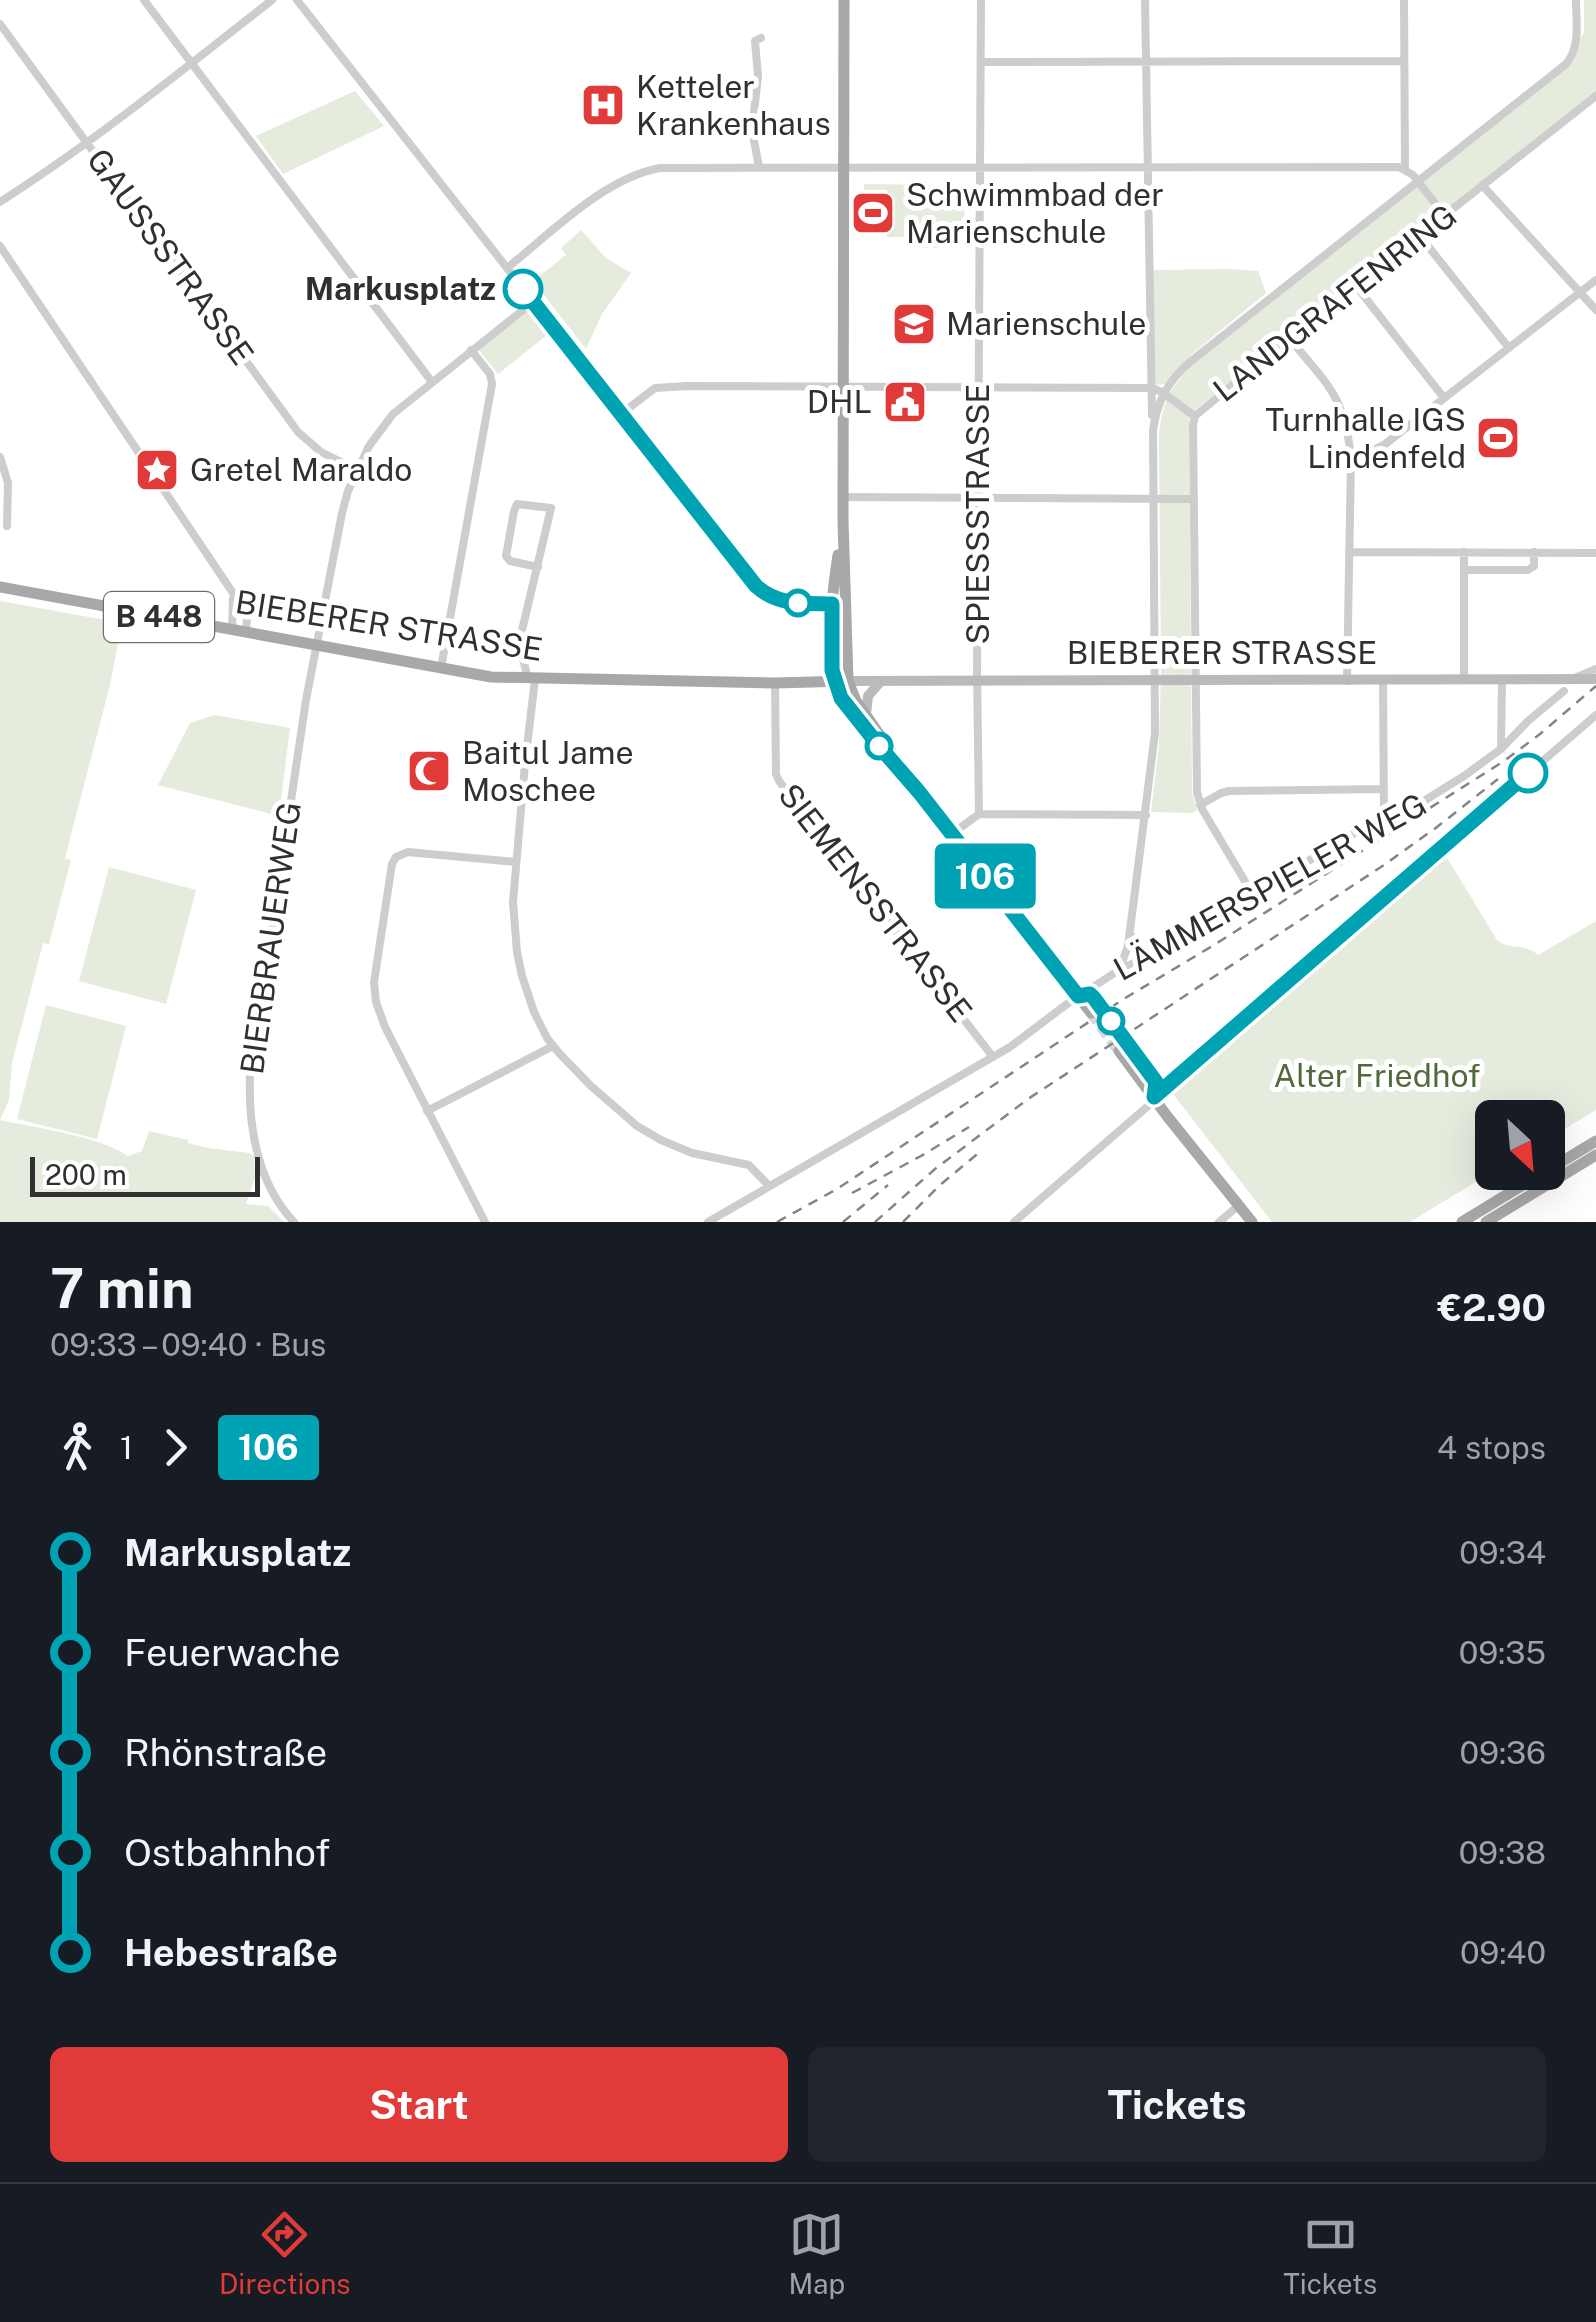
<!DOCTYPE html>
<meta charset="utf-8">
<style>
:root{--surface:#171b24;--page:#20242c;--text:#f1f3f6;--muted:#9ea1a6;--line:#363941;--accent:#e03a39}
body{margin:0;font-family:"Public Sans",sans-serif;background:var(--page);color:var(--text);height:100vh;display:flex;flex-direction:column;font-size:38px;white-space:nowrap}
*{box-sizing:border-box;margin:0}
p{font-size:32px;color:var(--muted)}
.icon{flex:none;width:55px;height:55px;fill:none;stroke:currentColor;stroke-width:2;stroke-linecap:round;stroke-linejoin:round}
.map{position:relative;height:1222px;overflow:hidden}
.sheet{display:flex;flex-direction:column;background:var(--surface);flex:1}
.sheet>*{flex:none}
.badge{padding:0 20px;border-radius:8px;font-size:35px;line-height:65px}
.needle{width:65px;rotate:154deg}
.controls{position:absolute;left:1475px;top:1100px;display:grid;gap:20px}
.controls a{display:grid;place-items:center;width:90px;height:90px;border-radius:15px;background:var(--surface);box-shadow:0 10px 40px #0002;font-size:50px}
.scale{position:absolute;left:30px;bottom:25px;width:230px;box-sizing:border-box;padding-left:10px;border:5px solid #303030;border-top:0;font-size:28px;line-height:35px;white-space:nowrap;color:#303030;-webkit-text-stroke:8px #fff;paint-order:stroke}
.map>.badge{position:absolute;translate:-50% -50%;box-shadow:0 0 0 5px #fff}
.legs{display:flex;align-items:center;gap:15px;height:110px;padding:0 50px;font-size:32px}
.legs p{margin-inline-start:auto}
.summary{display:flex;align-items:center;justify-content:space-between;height:170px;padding:0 50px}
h1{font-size:55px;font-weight:700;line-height:75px}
.action{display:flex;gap:20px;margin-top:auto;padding:20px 50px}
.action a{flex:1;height:115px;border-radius:15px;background:var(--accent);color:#fff;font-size:40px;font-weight:700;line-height:115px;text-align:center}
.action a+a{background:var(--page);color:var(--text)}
ul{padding:0 50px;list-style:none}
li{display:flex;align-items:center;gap:35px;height:100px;font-size:38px}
li i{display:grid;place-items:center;width:15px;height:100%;margin:0 12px;background:currentColor}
li i::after{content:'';width:25px;height:25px;margin:-12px;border:8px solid;border-radius:50%;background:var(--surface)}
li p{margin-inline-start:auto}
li:first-child i{background:linear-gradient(#0000 50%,currentColor 0)}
li:last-child i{background:linear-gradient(currentColor 50%,#0000 0)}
.tabs{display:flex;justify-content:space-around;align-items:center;height:140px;border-top:2px solid var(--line);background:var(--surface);font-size:28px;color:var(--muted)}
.tabs a{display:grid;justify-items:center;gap:5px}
.tabs .on{color:var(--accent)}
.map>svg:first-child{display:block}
.green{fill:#e5ecde}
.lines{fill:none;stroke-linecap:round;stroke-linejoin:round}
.primary-tunnel{stroke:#d6d6d6;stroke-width:11;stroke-dasharray:11 5.5;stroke-linecap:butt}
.street{stroke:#cdcdcd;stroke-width:8}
.secondary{stroke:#bababa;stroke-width:10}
.primary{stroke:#a8a8a8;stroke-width:11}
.rail{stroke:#858585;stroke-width:2.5;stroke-dasharray:10 8;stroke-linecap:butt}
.line-1-casing{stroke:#fff;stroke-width:22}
.line-1{stroke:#00a3b4;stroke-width:15}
.stop-1-dot{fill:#fff;stroke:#00a3b4;stroke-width:5}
.labels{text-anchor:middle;stroke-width:10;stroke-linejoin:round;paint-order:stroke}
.shield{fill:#fff;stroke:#6e6e6e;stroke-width:2.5}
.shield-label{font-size:30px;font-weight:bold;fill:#303030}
.poi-label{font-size:32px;fill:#303030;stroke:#fff;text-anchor:start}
.street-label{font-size:32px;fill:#303030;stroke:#fff}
.stop-label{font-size:32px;font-weight:bold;fill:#303030;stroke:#fff;text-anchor:end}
.park-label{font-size:32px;fill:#506a3e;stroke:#fff}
</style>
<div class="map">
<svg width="1596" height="1222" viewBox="0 0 1596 1222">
<rect width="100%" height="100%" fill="#fff"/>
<path class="green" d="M1584,0H1596V92L1196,409L1189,419L1192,792L1197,810L1192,813L1151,812L1159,744L1161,671L1159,437C1162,403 1169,389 1193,364L1569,66C1582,52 1576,42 1584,33Z
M355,91L384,126L283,174L256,136Z
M864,184L951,185C969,191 964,209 964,225H959L958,228H955L954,248H923L907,237H887V190H864Z
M581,230L606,258L631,273L602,314L586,349L533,281L566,255L561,248Z
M1227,269L1258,271L1266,293L1192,354L1165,384L1158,385L1155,384L1152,270Z
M527,311L546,336L498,374L479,350Z
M0,601L122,623L110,685L65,858L71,860L49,944L43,943L12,1063L9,1100L0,1120C36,1128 99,1136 128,1156L142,1151L149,1131L188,1140V1143L208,1148L249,1153L254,1156L255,1178L246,1204L268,1206L284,1222H0Z
M214,715L290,728L279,816L158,785L190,723Z
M1446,856L1497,940C1510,951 1525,942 1538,955L1596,921V1110L1548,1139V1118H1492V1172L1410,1222H1272L1173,1094Z
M109,867L196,890L166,1004L79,981Z
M46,1005L126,1026L97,1139L17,1119Z"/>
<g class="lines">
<path class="primary-tunnel" d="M1091,1013L1119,1051"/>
<path class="street" d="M144,0L432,382
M297,0L753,582C776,606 802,603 833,604
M1145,0L1152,415
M1404,0L1405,168
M0,24L298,432L321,452L357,470
M981,62L1404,61
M759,167L752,130L758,76L755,41L761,38
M1483,186L1596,310
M0,202C95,141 183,70 272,0
M1420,236L1509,348
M0,246L241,605L247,617L246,632
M507,268C551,233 604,178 660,168L1399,167L1413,175L1445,216
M1356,286L1444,398
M1289,338C1327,384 1346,397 1351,460L1347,681
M621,414L655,388L687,386L1151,388C1162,389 1183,409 1195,416
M0,457L8,483L7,526
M1351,460L1384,445L1596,280
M843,497L1194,499
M1349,552L1596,553
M1464,570H1528L1534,566V552
M232,630L233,599
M441,668L492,384L490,374L471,350
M1577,677L1596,669
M528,679L519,643L551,508L517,504L514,511L506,556L510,561L538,567
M535,679L525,764L513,902L517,952L522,976L534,1012L547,1038L559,1053L591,1086L637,1126L661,1140L692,1153L749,1165L769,1186
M1383,680L1384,822
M1464,680V552
M775,683L776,774L779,781L993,1057
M1501,749L1502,680
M1200,805L1221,793L1229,791L1384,789
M979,814L977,671L981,0
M979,814L1146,815
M952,834L979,814
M1252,893L1202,809L1197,792L1193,424L1195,416L1289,338L1596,96
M1130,934L1137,946L1154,954
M1119,970L1128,946L1155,733L1153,430C1157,401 1168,381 1190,362L1566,64C1581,46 1576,22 1576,0
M427,1111L553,1046
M294,1222C258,1184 248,1128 250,1076L306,700L342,513L348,491L369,446L393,414L533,302
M485,1222L385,1027L376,1002L374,982L392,864L396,857L408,852L515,862
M708,1222L1010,1047L1067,1004L1119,970L1154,954L1363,828L1398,817L1464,776L1501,749L1528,721L1564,691
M1014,1222L1148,1106L1168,1085L1596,715
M1219,1222L1238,1206"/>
<path class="secondary" d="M848,681L1596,679
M866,714L868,696L881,681"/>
<path class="primary" d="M844,0L843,521L848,681L856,701L918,790L1091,1013
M838,555C833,588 823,659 837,689C846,710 865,729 879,746
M0,587L491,677L775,683L848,681
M1119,1051L1167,1116L1252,1222
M1548,1170L1596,1141
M1462,1222L1544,1172
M1486,1222L1596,1155"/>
<path class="rail" d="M852,1193L921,1156L969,1127
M777,1222L837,1189L1122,1000L1214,945L1504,761L1540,734L1596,686
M843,1222L888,1185
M875,1222L935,1169L1028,1099L1384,865L1437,827L1498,779
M903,1222L940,1185L981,1151"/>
</g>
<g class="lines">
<defs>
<path id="line-1" d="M523,289L756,586C778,606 804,603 832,604V670L841,698L879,746L919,792L1078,996L1090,994L1094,998L1156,1082L1154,1097L1528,773"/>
</defs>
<use href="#line-1" class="line-1-casing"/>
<use href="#line-1" class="line-1"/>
</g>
<defs>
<symbol id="hospital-square" viewBox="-11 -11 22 22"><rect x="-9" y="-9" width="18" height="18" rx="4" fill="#e03a39" stroke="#fff"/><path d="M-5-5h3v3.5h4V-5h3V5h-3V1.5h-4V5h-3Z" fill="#fff"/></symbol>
<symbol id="stadium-square" viewBox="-11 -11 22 22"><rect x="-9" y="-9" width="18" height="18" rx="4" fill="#e03a39" stroke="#fff"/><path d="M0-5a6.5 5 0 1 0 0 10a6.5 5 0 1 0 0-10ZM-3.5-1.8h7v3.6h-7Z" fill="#fff"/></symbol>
<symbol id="school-square" viewBox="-11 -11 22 22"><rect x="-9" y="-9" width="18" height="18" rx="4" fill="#e03a39" stroke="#fff"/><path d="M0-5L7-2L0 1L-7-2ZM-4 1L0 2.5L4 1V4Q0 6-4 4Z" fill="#fff"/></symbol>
<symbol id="civic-square" viewBox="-11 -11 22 22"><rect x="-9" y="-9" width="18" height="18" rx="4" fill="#e03a39" stroke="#fff"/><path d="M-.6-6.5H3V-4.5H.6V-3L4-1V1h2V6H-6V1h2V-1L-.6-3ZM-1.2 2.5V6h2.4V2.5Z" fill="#fff"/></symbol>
<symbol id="sight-square" viewBox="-11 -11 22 22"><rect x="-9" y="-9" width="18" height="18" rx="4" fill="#e03a39" stroke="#fff"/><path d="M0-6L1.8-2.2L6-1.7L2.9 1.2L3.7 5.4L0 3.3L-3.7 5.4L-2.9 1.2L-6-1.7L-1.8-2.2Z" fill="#fff"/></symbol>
<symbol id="mosque-square" viewBox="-11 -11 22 22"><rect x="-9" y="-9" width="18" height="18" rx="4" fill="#e03a39" stroke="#fff"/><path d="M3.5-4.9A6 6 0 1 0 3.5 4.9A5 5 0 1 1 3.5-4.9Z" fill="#fff"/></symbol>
</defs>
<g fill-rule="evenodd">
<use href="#hospital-square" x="578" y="80" width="50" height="50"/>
<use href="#stadium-square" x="848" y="188" width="50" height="50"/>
<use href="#school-square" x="889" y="299" width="50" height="50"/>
<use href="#civic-square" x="880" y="377" width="50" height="50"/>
<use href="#stadium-square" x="1473" y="413" width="50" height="50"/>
<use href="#sight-square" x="132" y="445" width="50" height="50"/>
<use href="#mosque-square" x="404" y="746" width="50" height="50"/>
</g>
<g class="stop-1-dot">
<circle cx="523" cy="289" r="18"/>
<circle cx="798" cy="603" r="12"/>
<circle cx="879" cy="746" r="12"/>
<circle cx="1528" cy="773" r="18"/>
<circle cx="1111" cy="1021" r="12"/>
</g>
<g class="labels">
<rect class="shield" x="104" y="592" width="110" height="50" rx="8"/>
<g class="shield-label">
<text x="159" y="627">B 448</text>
</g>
<g class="poi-label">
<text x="636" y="98">Ketteler<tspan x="636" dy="37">Krankenhaus</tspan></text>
<text x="906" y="206">Schwimmbad der<tspan x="906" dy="37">Marienschule</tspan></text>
<text x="946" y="335">Marienschule</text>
<text x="872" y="413" text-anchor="end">DHL</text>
<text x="1466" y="431" text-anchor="end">Turnhalle IGS<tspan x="1466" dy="37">Lindenfeld</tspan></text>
<text x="190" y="481">Gretel Maraldo</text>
<text x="462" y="764">Baitul Jame<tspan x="462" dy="37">Moschee</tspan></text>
</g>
<g class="street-label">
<text transform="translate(170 257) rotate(54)" y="11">GAUSSSTRASSE</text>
<text transform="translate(1335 303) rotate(-38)" y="11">LANDGRAFENRING</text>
<text transform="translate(978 514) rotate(-90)" y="11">SPIESSSTRASSE</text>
<text transform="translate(389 626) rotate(9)" y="11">BIEBERER STRASSE</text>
<text x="1222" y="664">BIEBERER STRASSE</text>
<text transform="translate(1270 887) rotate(-29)" y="11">LÄMMERSPIELER WEG</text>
<text transform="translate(875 903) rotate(52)" y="11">SIEMENSSTRASSE</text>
<text transform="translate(271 938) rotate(-82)" y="11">BIERBRAUERWEG</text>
</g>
<g class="stop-label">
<text x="496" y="300">Markusplatz</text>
</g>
<g class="park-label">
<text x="1377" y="1087">Alter Friedhof</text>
</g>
</g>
</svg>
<div class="controls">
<a><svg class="needle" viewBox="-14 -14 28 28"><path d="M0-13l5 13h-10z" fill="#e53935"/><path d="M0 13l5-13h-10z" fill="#9ea1a6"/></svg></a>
</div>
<div class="scale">200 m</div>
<b class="badge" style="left:985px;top:876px;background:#00a3b4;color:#fff">106</b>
</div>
<section class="sheet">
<div class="summary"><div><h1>7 min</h1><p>09:33 – 09:40 · Bus</p></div><b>€2.90</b></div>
<div class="legs"><svg class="icon" aria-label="walk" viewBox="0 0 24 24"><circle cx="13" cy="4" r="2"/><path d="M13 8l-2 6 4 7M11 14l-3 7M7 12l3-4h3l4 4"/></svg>1<svg class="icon" aria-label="forward" viewBox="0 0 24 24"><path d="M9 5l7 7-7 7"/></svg><b class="badge" style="background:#00a3b4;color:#fff">106</b><p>4 stops</p></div>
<ul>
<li><i style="color:#00a3b4"></i><b>Markusplatz</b><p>09:34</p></li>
<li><i style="color:#00a3b4"></i><span>Feuerwache</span><p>09:35</p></li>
<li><i style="color:#00a3b4"></i><span>Rhönstraße</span><p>09:36</p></li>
<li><i style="color:#00a3b4"></i><span>Ostbahnhof</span><p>09:38</p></li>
<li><i style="color:#00a3b4"></i><b>Hebestraße</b><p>09:40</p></li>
</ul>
<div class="action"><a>Start</a><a>Tickets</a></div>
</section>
<nav class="tabs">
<a class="on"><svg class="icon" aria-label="directions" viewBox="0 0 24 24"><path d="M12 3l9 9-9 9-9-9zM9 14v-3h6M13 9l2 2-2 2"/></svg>Directions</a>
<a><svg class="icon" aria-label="map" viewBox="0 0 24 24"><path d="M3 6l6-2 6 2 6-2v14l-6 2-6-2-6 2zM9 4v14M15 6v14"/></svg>Map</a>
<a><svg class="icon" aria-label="tickets" viewBox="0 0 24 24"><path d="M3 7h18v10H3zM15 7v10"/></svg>Tickets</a>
</nav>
